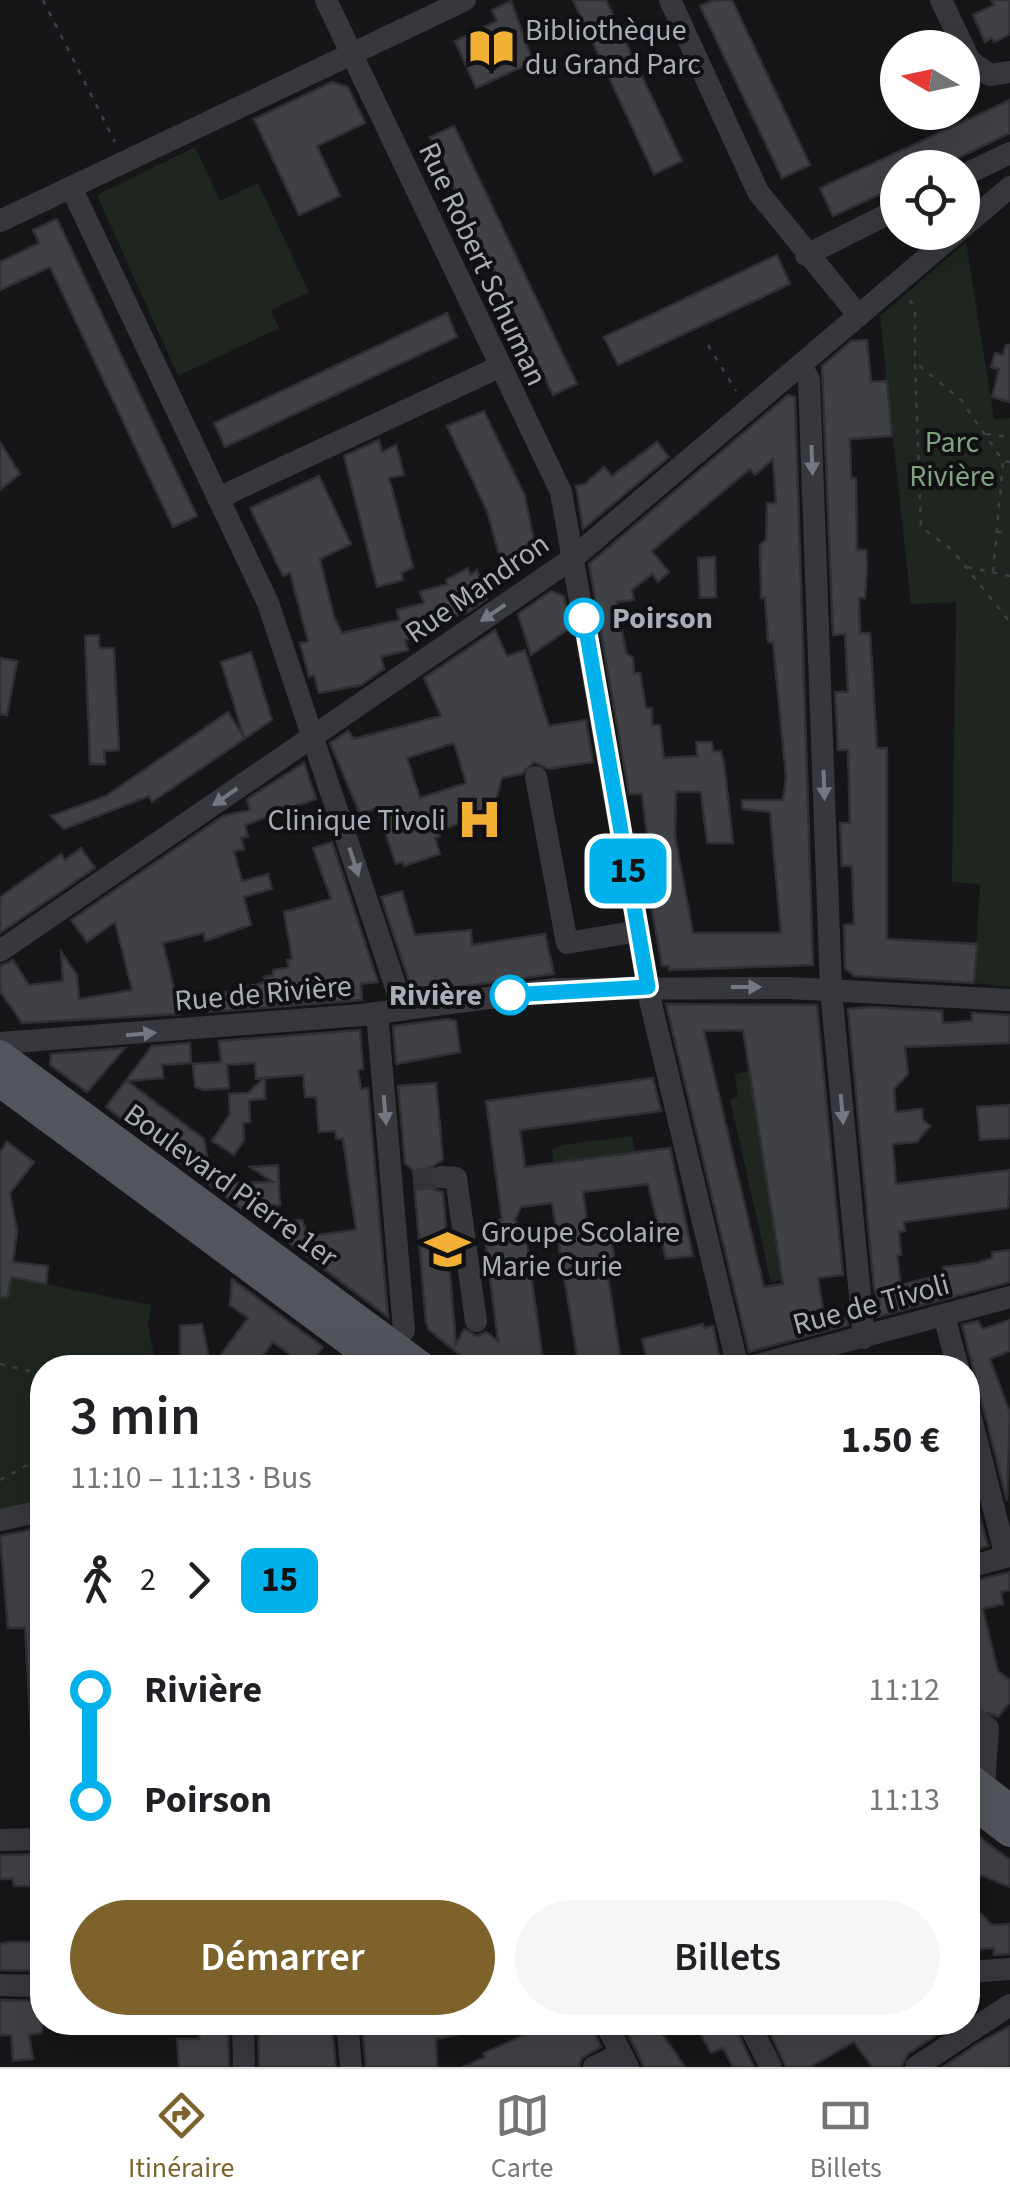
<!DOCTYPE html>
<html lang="fr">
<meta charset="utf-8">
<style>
:root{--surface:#fff;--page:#f6f6f6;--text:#202124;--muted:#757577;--line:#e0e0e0;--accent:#7e622b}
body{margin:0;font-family:"Source Sans 3",sans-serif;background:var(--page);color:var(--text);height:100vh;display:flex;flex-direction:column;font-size:38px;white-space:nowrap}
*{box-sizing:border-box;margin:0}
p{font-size:32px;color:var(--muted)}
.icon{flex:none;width:55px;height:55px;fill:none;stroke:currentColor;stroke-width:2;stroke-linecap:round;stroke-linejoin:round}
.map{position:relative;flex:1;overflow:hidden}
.side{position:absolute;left:30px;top:1355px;width:950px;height:680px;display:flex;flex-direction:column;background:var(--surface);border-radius:40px;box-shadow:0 10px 40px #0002}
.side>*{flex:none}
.badge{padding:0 20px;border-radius:15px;font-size:35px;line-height:65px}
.needle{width:65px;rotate:279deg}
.fabs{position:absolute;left:880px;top:30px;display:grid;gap:20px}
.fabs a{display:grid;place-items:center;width:100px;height:100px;border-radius:50%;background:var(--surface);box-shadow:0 10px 40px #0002;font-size:50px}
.map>.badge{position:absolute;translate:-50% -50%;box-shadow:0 0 0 5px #fff}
.legs{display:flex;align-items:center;gap:15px;height:110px;padding:0 40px;font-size:32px}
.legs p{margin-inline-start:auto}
.overview{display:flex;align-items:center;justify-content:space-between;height:170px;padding:0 40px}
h1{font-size:55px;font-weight:600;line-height:75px}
.action{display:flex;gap:20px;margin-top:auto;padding:20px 40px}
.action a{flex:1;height:115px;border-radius:60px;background:var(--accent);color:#fff;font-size:40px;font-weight:600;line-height:115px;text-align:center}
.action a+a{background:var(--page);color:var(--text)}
ul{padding:0 40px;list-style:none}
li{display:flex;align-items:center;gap:35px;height:110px;font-size:38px}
li i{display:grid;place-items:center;width:15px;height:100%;margin:0 12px;background:currentColor}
li i::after{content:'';width:25px;height:25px;margin:-12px;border:8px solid;border-radius:50%;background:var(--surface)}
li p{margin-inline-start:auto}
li:first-child i{background:linear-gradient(#0000 50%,currentColor 0)}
li:last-child i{background:linear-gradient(currentColor 50%,#0000 0)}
.dock{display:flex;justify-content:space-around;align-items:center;height:140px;border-top:2px solid var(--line);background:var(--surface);font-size:28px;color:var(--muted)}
.dock a{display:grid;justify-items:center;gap:5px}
.dock .current{color:var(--accent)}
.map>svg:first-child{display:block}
.green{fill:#1e261f}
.building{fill:#404145;stroke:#303034;stroke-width:2.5;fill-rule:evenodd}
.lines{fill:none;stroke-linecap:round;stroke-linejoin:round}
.minor-tunnel{stroke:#333438;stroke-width:22;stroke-dasharray:22 11;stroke-linecap:butt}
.path{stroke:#3d3f44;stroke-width:2.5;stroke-dasharray:5 8;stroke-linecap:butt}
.minor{stroke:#37383d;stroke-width:22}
.major{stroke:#53555c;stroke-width:28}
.oneway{fill:#757881}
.line-1-casing{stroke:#fff;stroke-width:22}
.line-1{stroke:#00b1eb;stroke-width:15}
.stop-1-dot{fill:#fff;stroke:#00b1eb;stroke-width:5}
.labels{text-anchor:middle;stroke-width:8;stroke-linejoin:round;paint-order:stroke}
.poi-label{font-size:30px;fill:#a8adb8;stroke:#111113;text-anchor:start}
.street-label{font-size:30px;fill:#a8adb8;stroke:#111113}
.park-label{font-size:30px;fill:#7fa381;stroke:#111113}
.stop-label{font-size:30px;font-weight:bold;fill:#a8adb8;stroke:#111113;text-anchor:start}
</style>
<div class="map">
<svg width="1010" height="2067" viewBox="0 0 1010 2067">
<rect width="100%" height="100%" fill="#161618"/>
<path class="green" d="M195,147L220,201L258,183L309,292L271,310L279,328L178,376L97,195Z
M966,242L994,419L1010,418V987L974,983L980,884L952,882L956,602L911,604L880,316Z
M749,1071L782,1280L771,1282L730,1099L738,1097L735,1074Z
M632,1136L635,1153L554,1164L552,1150L562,1145Z
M0,1275L151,1305L148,1325L156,1367L42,1368V1502L0,1511Z"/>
<path class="building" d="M573,0H606L682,161L654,174Z
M714,0H732L810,165L782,178L700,6Z
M991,0H1010V34L994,42L992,38L985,42L973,15L994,5Z
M511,1L533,62L476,88L455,41L497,21L492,10Z
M332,82L348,87L365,123L317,146L340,196L299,215L254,119Z
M1010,100V133L937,168H898V186L833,216L820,188Z
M454,126L577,384L553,395L430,137Z
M57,219L197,516L173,527L50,267L0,290V262L39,243L33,230Z
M777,255L790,284L618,365L604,337Z
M447,313L457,337L225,447L214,423Z
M867,340L871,382L887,381L892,436L850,439L851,478H856L857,550H866L867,568L865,598H859L860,633H870L877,748H887V939L977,944L974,983L854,976L845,968L844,925L854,924L852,866H842L840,823H850L848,750H838L835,692H848L847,675L845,634L833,635L822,366L851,341Z
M1006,345H1010V402L992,397L999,369L991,367L995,353L1003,355Z
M788,395L795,397L813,965L669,970V966H662L645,870L651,868L642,794H629L589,564ZM773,459L776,503H767L766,540L760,545L761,598H765L768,642H773L786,777L783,800H742V809L770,812L781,933H693L675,836L676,792H701L707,843H733L724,763L721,751H713L712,742H696L697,756L664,758L660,725H652V708H646L640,673H634L633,658L626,653L617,602L634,600L632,590L652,574L658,582L669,572L652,551L750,469L755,475Z
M484,411L525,496L536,551L503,569L487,511L447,426Z
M379,440L382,452L396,445L404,475L389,478L413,567L401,573L403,580L377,587L344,456Z
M0,442L20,474L0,490Z
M657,442L669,457L583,529L576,486L585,484L604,467L612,476Z
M319,476L351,544L320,559L334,617L342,633L399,620L397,610L424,603L420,592L447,584L446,580L468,568L470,575L477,570L487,599L468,612L429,624L432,633L405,640L408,650L381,657L384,669L361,685L319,693L314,675L309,677L300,643L308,641L290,573L283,576L250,508Z
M715,557L716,597L700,598L698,558Z
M551,591L564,596L570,628L531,655L518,614Z
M495,630L507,656L525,650L549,726L586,720L593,762L548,769L534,762L522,774L502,778L496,799L482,815L438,831L440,836L435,838L440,854L404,866L403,862L396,864L377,808L360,814L330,743L348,731L354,739L441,716L424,678ZM454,743L466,783L420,798L407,758Z
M99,635V648H114L119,750L104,751L105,764H90L85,636Z
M251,652L272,720L152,802L149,796L64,829L51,816L106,796L228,712L244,737L221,662Z
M0,658L17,661L7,715L0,714Z
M304,763L316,799L245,825L248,837L241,838L244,849L234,851L242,881L268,874L272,889L244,897L251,925L205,941L204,933L163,943L180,1014L22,1023L0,991V966L13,960L29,985L63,981L61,952L77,975L79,999L132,990L115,922L87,942L71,920L223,816L250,810L247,799Z
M332,842L378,982L361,984L362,1000L209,1012L206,997L266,982L264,977L273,975V970L289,967L287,960L292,959L284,912L331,899L313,848Z
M81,848L95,868L0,933V897L61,854L65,860Z
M402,891L415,935L471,930L472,945L545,934L554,974L413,993L381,897Z
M666,1004L817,1005L843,1275L818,1278L825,1321L847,1318L848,1325L749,1352ZM743,1030L783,1284L764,1287L704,1031Z
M871,1007L942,1011L943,1023L972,1021V1013L1010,1015V1043L905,1047L908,1074L894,1089L896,1112L922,1109L923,1120L930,1126L917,1142L893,1144L896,1184L1010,1170L1008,1208L904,1222L905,1231L899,1232L901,1255H897L901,1285L944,1274L943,1267L977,1263L992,1258V1252L1010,1250V1282L877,1317L876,1305L880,1304L874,1288L848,1009Z
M448,1019L456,1021L460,1052L396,1064L393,1026Z
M360,1030L363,1069L358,1070L361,1089L368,1088L388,1317L288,1242L287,1221L302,1220L308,1236L356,1230L343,1139H336L335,1131L319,1132L316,1097H305L303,1075L265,1078V1099L249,1100L250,1122L243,1123L244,1140L234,1155L212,1141L230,1114L229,1094L248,1093L264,1078L256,1079L255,1063L227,1065L229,1088L204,1090L195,1087L193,1064L221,1062L219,1041Z
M190,1043L191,1063L162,1065L163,1078L127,1081L204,1139L212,1184L273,1182L250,1167L278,1165L280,1205L241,1208L106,1107L152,1046Z
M125,1048L87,1092L50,1065L51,1054Z
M653,1078L661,1111L520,1130L525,1167L670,1148L693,1256L666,1259L648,1184L583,1192L589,1236L610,1232L615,1262L606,1264L622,1368H579L552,1203L521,1207L515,1220L526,1237L544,1368H476L429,1330L426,1323L413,1170L405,1163L398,1086L436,1083L443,1160L429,1168L426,1177L432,1189L443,1192L456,1344L464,1329L477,1336L486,1332L498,1341L483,1223L502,1220L486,1101Z
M1010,1105V1138L980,1140L977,1107Z
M7,1142L34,1162L10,1193L17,1231L13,1262L48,1266L46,1284L11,1277L8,1297H0V1152Z
M232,1279L323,1347L307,1367L273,1342L254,1368H225L226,1356L219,1357L248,1318L230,1305Z
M1010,1320V1351L990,1359L1010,1413L1007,1501L962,1325L978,1321L983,1329Z
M202,1324L209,1358L180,1361V1326Z
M703,1324L704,1328L713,1326L720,1359L687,1368H649L642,1339Z
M968,1474L988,1546L968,1552Z
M42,1527V1751H32L25,1628H8L0,1536Z
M1010,1572V1590L1001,1592L1003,1604L983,1609L998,1671L1010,1680V1702L998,1717L988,1713L976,1719L972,1738L968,1735V1582Z
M968,1828L1010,1860V1887L980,1875L968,1893Z
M42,1854V1881L37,1886H14L13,1879H0V1855Z
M981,1914L992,1925L1010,1924V1954L994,1955V1948L968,1950V1915Z
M10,1942H38L42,1971L0,1970V1944Z
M0,2000L42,2001V2033L29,2035L33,2059L13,2061L11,2035H0Z
M208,2022H228L229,2067H179L177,2039H199L200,2030H208Z
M403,2022H494L495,2027L436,2039L437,2067H366L362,2026Z
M544,2022H590L601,2047L582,2058L579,2067H463L485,2057L483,2053L545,2026Z
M622,2022H654L685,2067H644Z
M694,2022H733L754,2067H733L723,2048L711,2053Z
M765,2022H956L908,2054L901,2067H872L854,2042L810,2067H786Z
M258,2025H265L266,2031L332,2026L336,2067H259Z
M1010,2026V2067H943L977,2044Z"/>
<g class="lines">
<path class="minor-tunnel" d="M414,1180L441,1177
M968,1712L988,1728"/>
<path class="path" d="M43,0L115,142
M910,300L915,310V361
M708,345L736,391
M986,434L1010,437
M1010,462L1003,461L961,400L915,362L921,527L952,550L1010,622
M997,532L1010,533
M967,567L1010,576
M993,572L1003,463
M0,1364L42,1374
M0,1480L42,1457"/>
<path class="minor" d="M326,0L561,492L650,1000L738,1368
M670,0L758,192L859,316
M941,0L970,61L990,75L1010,72
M962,176L1010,153
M71,187L268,603L403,1009
M0,221L465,0
M962,228L1010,187
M806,255L898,209
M801,365L809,380L831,990L864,1338
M218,498L499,367
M536,777L567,943L639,931
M0,951L573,558L957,232
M377,1013L404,1330L394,1345
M0,1043L362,1015L555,989L789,988L1010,1000
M441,1177L456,1178L476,1321
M944,1316L958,1368
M746,1368L1010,1297
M968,1406L1006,1557
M0,1520L42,1511
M968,1567L1010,1556
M984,1788L988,1728
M0,1840L42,1839
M968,1972L1010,1969
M0,1985L42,1986
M243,2022L244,2067
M347,2022L351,2067
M605,2022L628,2067
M748,2022L771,2067
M594,2067L621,2054
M916,2067L1010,2005"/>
<path class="major" d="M0,1054L425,1368
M0,1083L384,1368
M968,1776L1010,1808
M968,1801L1010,1833"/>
</g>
<defs><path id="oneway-solid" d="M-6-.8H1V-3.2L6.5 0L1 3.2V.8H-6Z" transform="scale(2.5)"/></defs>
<g class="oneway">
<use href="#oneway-solid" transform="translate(812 460) rotate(88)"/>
<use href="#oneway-solid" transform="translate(493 613) rotate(146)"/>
<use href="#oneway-solid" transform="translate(824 785) rotate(88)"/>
<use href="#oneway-solid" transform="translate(225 797) rotate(145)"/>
<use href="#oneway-solid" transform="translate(354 862) rotate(72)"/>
<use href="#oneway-solid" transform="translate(746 987)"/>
<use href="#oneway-solid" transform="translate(141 1034) rotate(-5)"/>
<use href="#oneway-solid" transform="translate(842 1109) rotate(85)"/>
<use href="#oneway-solid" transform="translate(385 1110) rotate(85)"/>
</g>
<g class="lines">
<defs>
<path id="line-1" d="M510,995L648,987L584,618"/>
</defs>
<use href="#line-1" class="line-1-casing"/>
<use href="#line-1" class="line-1"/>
</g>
<defs>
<symbol id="library-bare" viewBox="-9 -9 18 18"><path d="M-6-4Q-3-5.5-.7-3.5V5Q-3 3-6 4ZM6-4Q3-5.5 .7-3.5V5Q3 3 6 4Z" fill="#f2b134" stroke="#111113" stroke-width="2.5" paint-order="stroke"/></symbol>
<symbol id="hospital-bare" viewBox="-9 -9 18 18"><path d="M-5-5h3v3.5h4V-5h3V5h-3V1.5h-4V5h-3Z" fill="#f2b134" stroke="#111113" stroke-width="2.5" paint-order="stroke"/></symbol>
<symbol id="school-bare" viewBox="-9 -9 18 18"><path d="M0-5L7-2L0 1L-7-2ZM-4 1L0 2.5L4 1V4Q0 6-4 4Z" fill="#f2b134" stroke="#111113" stroke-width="2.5" paint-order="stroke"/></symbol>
</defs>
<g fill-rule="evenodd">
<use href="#library-bare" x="460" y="16" width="63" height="63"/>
<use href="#hospital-bare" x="448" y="788" width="63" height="63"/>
<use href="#school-bare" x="416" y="1218" width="63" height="63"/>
</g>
<g class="stop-1-dot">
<circle cx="584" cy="618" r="18"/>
<circle cx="510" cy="995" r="18"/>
</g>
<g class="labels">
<g class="poi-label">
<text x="525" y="40">Bibliothèque<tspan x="525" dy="34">du Grand Parc</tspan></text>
<text x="446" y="830" text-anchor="end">Clinique Tivoli</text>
<text x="481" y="1242">Groupe Scolaire<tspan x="481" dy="34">Marie Curie</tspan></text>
</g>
<g class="street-label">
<text transform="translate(483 264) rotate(65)" y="10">Rue Robert Schuman</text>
<text transform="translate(477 588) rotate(-35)" y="10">Rue Mandron</text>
<text transform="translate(263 993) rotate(-5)" y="10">Rue de Rivière</text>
<text transform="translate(231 1185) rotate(36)" y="10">Boulevard Pierre 1er</text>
<text transform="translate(871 1304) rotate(-15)" y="10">Rue de Tivoli</text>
</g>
<g class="park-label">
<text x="952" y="452">Parc<tspan x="952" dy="34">Rivière</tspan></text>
</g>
<g class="stop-label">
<text x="612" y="628">Poirson</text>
<text x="482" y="1005" text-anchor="end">Rivière</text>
</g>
</g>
</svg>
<div class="fabs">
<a><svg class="needle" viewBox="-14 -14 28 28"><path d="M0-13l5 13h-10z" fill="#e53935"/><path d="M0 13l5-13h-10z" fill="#757577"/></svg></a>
<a><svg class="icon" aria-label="locate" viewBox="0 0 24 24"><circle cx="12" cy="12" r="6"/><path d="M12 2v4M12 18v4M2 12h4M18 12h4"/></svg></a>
</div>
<b class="badge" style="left:628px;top:871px;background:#00b1eb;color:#111">15</b>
<section class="side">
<div class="overview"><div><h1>3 min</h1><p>11:10 – 11:13 · Bus</p></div><b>1.50 €</b></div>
<div class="legs"><svg class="icon" aria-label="walk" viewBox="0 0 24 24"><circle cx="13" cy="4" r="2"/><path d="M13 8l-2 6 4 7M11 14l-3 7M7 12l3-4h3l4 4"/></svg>2<svg class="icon" aria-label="forward" viewBox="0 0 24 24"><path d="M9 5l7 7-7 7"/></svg><b class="badge" style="background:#00b1eb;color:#111">15</b></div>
<ul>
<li><i style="color:#00b1eb"></i><b>Rivière</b><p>11:12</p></li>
<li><i style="color:#00b1eb"></i><b>Poirson</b><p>11:13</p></li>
</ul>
<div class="action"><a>Démarrer</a><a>Billets</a></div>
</section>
</div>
<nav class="dock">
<a class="current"><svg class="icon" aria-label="directions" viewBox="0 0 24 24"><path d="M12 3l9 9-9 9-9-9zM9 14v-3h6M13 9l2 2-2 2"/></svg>Itinéraire</a>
<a><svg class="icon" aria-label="map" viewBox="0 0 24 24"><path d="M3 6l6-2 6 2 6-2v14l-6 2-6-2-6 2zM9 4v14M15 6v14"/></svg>Carte</a>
<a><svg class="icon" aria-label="tickets" viewBox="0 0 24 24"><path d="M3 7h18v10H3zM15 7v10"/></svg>Billets</a>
</nav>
